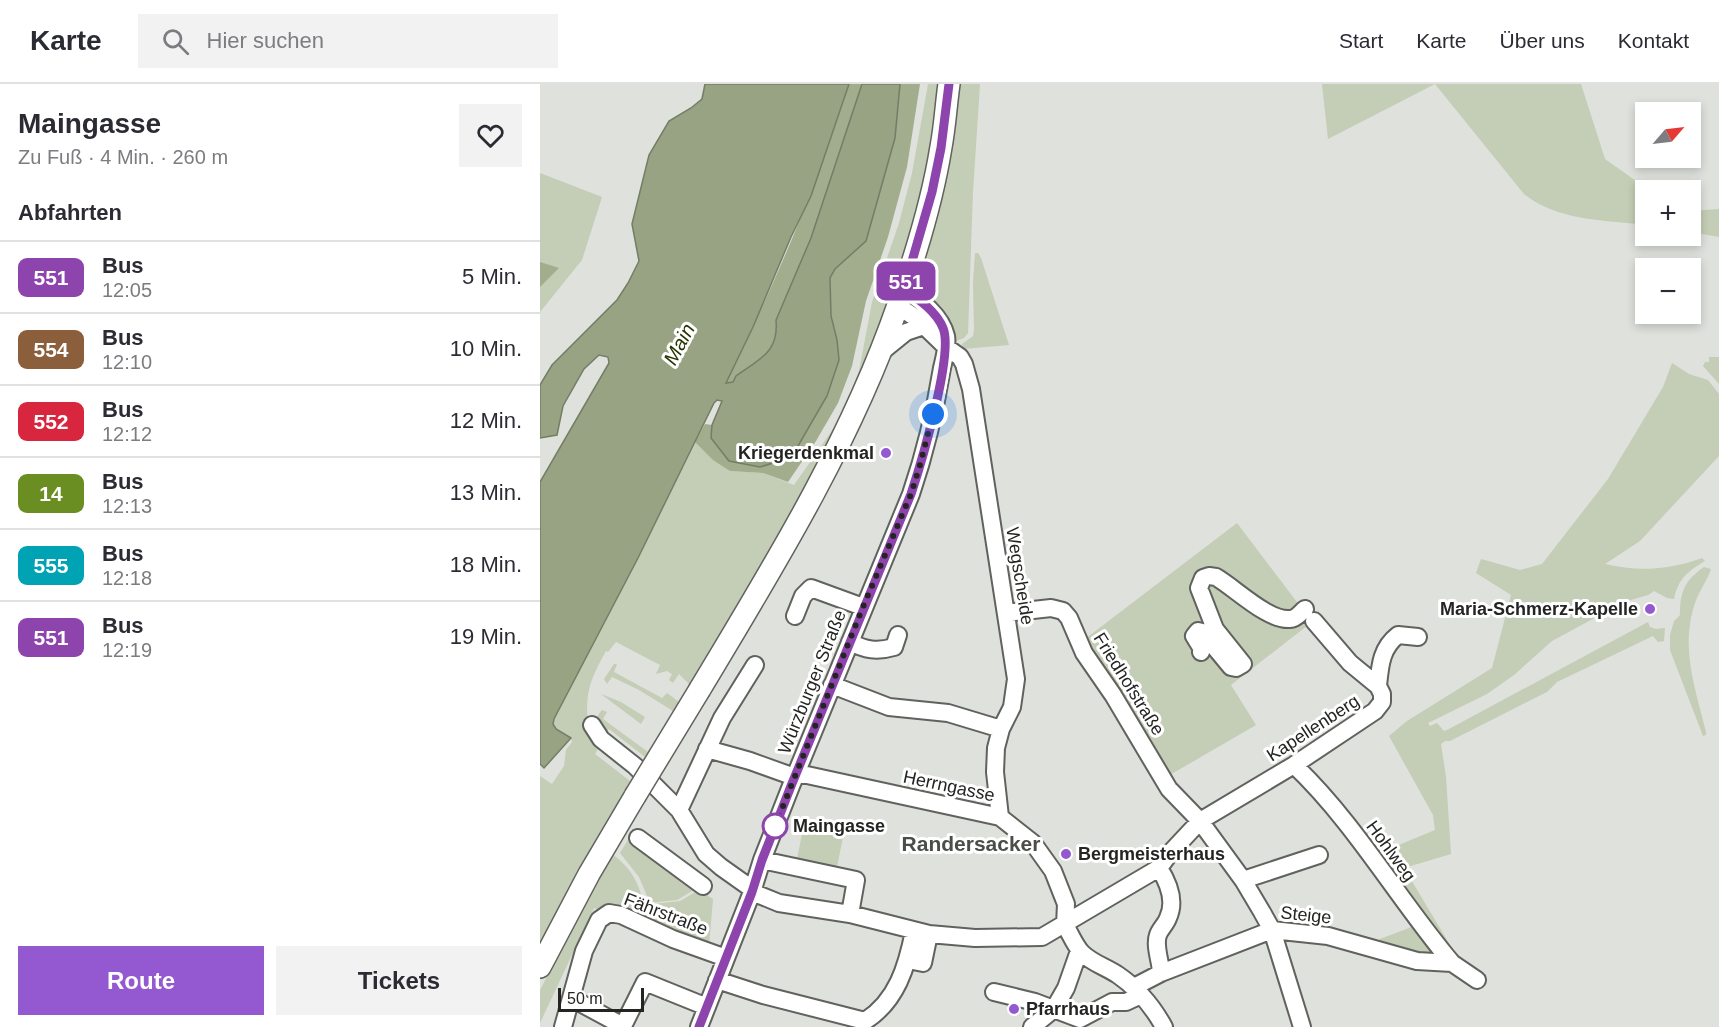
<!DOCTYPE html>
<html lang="de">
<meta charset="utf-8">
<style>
:root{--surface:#fff;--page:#f2f2f3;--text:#2b2b33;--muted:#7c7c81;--line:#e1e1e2;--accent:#9459d0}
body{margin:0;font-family:Helvetica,sans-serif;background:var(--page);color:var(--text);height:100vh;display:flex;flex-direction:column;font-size:22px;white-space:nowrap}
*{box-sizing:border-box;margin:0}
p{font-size:20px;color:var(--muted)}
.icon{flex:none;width:33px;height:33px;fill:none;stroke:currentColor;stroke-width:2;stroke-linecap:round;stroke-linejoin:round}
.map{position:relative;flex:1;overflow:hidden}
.side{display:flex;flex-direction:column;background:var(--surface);width:540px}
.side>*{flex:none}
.badge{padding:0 12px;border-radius:9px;font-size:21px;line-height:39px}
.needle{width:39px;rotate:62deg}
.controls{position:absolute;left:1095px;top:18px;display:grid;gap:12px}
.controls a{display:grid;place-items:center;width:66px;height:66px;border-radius:0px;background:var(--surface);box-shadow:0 3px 9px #0003;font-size:30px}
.scale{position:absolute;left:18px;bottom:15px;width:86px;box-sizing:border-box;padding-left:6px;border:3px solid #242523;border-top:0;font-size:16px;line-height:21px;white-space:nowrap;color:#242523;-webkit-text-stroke:4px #fff;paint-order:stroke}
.you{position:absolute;width:30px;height:30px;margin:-15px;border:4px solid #fff;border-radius:50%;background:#1a73e8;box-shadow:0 0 0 9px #1a73e833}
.map>.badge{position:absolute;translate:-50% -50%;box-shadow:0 0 0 3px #fff}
h2{padding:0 18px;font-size:22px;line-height:54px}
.round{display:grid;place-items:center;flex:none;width:63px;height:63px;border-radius:0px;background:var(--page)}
.summary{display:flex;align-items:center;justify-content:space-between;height:102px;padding:0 18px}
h1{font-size:28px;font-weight:700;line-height:45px}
.primary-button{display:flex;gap:12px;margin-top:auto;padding:12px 18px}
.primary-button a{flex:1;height:69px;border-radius:0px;background:var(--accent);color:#fff;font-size:24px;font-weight:700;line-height:69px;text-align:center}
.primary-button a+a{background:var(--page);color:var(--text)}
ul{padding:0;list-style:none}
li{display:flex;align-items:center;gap:18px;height:72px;padding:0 18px;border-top:2px solid var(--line)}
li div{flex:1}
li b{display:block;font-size:22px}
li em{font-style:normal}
li .badge{min-width:66px;font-weight:700;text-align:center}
header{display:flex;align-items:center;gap:36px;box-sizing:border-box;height:84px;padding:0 30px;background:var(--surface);border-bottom:2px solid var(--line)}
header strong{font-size:28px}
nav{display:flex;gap:33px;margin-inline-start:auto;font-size:21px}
.search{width:420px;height:54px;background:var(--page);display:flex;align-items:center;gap:15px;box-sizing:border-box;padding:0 21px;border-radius:0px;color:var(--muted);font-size:22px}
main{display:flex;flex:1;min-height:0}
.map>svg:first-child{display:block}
.green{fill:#c4cdb5}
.forest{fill:#a1ad8c}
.water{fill:#97a382;stroke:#747d66;stroke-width:1.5}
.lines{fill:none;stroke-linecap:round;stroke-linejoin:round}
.minor-casing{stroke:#60625d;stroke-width:20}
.major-casing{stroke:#60625d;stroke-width:24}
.minor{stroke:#fff;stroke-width:16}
.major{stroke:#fff;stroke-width:21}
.major-bridge-casing{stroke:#60625d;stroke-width:24;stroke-linecap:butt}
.major-bridge{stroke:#fff;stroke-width:21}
.line-casing{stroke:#fff;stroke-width:14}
.line{stroke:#8e44ad;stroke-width:9}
.walk{stroke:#242523;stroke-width:6;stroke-dasharray:0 10.8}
.poi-dot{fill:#9459d0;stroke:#fff;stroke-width:2}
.stop-dot{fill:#fff;stroke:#8e44ad;stroke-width:3}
.labels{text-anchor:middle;stroke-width:6;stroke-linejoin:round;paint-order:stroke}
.poi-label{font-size:18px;font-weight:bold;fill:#242523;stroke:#fff;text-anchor:end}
.street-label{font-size:18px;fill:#242523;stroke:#fff}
.stop-label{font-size:18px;font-weight:bold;fill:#242523;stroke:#fff;text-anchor:start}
.water-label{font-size:20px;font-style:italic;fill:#283600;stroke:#fff}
.quarter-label{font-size:21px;font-weight:bold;fill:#4b4d48;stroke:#fff}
</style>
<header>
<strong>Karte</strong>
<div class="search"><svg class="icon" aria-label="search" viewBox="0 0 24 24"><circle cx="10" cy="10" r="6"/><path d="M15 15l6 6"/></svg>Hier suchen</div>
<nav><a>Start</a><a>Karte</a><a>Über uns</a><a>Kontakt</a></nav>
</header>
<main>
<section class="side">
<div class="summary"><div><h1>Maingasse</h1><p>Zu Fuß · 4 Min. · 260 m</p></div><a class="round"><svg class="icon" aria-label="heart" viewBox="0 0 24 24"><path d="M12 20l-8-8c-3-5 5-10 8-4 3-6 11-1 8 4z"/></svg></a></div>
<h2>Abfahrten</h2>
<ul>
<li><span class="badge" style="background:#8e44ad;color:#fff">551</span><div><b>Bus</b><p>12:05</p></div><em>5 Min.</em></li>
<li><span class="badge" style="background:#8b5e3c;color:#fff">554</span><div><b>Bus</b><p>12:10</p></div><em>10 Min.</em></li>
<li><span class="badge" style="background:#d7263d;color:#fff">552</span><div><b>Bus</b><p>12:12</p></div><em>12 Min.</em></li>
<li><span class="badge" style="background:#6b8e23;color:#fff">14</span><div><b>Bus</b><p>12:13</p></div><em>13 Min.</em></li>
<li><span class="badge" style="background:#00a3b4;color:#fff">555</span><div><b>Bus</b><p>12:18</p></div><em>18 Min.</em></li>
<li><span class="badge" style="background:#8e44ad;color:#fff">551</span><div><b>Bus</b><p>12:19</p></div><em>19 Min.</em></li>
</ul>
<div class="primary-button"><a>Route</a><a>Tickets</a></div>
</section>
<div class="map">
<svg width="1179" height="943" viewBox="0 0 1179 943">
<rect width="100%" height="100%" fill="#dfe1dc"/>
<path class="green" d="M388,0H403L385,93L366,164L348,221L306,333L189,542C172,561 164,578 155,602L150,599L149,600L139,590L133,599L129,596L132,590L127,587L116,590L120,581L76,558L68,568L66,567C46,603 46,611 48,651L60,662L55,670L90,697L85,706L89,709L75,734L70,731L55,758C83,777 96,786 104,821L140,817L159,806L173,815L169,862L54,824L0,939V906L58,795L41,784L0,872V692L12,700L24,682L26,666L32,658L31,654L16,645L13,640L14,635L98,474L156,358L190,387L223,389L254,401L300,335L319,287L332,218L359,139L372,89Z
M414,0H440L433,108L428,249L424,254L413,258L374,207Z
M782,0H1041L1065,75L1109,106H1106L1105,141C1064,136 1018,137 984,110L895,0L788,55Z
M0,89L62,113L42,176L0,228Z
M1179,125V153L1151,148V127Z
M435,169H438L441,174L469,261L423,265L422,260L433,252L434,246L433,199Z
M1169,273H1179V300L1163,282L1165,278H1169Z
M1132,279L1149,290L1168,296L1179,310V372L1100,457L1065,480C1098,488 1130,486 1162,474L1165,477C1148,487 1138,495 1134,515L1127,514L1114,507L1108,511L1084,518L1012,557L974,591L947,610L888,639L890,642L897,639L904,647L909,645L1108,538L1110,543L1116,545L1125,544L1124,557L1118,558L1113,552L1017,598L1007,608L910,657H905L901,660L906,693L911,770L864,784L919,876L832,772L895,746L893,731L849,652L867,637L952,584L971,511L936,489L941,475L980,486L1002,480L1068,395L1123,303Z
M697,439L772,538L691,601L716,641L628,692L545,555Z
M1164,483L1171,485C1167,497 1159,507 1155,519C1140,564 1155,603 1166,648V651L1163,652L1130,566V551L1134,537L1140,531C1140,508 1144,497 1164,483Z
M74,580H77L74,588L122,614L127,609L139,618L133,627L99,606L72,593L67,600L64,595Z
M61,610L81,618L105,633L101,640Z
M62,626L67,628L63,635L108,668L105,673L69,645L63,652C58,642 53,635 62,626Z
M263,745L303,753L296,788L256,780Z
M89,754L157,804L137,816L110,819L99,793L80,769Z
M877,841L900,873L836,861L840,855Z"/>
<path class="forest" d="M309,0H322L271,154L236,236C239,269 219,275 196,292L193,298L185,299C234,203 277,102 309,0Z
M360,0H380L367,83L348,153L326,217L312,282L298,319L276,357L248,398L223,389L190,387L173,376L155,358L165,340L172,341L171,354L189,377L220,383L297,256L291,232L290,194L295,185L326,156L355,54Z
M0,178L19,184L0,203Z"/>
<path class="water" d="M165,0H309L271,112L251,153L213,243L186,299L193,298L196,292C219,275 239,269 236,236L271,154L322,0H360L355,54L326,157L295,185L290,194L291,232L297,256L299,276L287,312L258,362L243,376L220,383L189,377L171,354L172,341L182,317L177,316L174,319L98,474L14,635L13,640L16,645L31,654L4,684L0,680V398L69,279L68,273L59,271L44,285L23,322L17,351L0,354V301L12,281L77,216L88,199L99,177L92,140L109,71L129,37L151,24L162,15Z"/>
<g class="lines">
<defs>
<path id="minor" d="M358,222L376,234L406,263L420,273L424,280L431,305L476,595L472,623L461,645L456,664L455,688L460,733
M340,269L366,248L384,242
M466,529L511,524L523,527L529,534L544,569L573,611L629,705L660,737L703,796L722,828L732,846L762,943
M255,532L263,512L271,504L323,523
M310,558C325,566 337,568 354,563L358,551
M661,568L662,565L654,552L658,547L662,548L691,583L696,584L703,580L675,545L659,504L663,494L669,492L676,493C695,504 728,537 750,535C756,535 761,528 765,525
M292,601L349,623L408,629L461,645
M838,602C840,582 841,564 858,551L878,553
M52,641L61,655L95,682L139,726L166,770L181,783L212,805
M167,665L210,677L249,691H267L460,733L493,759L513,787L526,820L525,841
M754,681C815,739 858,815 912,879
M139,726L182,634L215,581
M98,754L163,802
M222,776L316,796L310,830
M619,784C628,798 636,817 628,834C626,840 620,845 618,851C614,862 621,878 621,889
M703,796L779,771
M212,808L239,819L310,830L389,850L435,854L502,853L619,784L630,769L660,737L754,681L835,627L842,618V610L838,602L810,579L774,537
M525,841C530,849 535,862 542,869C552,879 566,883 578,891C597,904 613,923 624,943
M368,876L383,879L389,850
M177,896L223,911L325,937
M594,903L621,889L732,846L788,852L877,877L912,879L937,896
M454,908L495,918L540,935
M31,914L83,942L105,898L167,923
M540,935L572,918H586L601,911
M325,937C357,917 367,882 374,847
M23,943L44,867L59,836L69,829L81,831L133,855L186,874
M159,943L212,808L222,776L251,702L371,410C385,369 395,327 402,284C404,275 408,262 406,252C401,231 381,217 364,205
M492,943L514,925L526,904L539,867"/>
<path id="major" d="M160,605C234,482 311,357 358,221C375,173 393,113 401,63C405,42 406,21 409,0
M0,883L49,790L95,712"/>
</defs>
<use href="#minor" class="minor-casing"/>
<use href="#major" class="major-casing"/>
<use href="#minor" class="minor"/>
<use href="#major" class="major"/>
<defs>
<path id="major-bridge" d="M95,712L160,605"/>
</defs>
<use href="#major-bridge" class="major-bridge-casing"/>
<use href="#major-bridge" class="major-bridge"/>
</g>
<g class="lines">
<defs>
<path id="line" d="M159,943L212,808L222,776L251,702L371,410C381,380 414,269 403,244C396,227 378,215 364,205L392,108L401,64L409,0"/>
</defs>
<use href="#line" class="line-casing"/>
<use href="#line" class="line"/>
<path class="walk" d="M235,742L233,747L323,523L371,410L380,381L393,330"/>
</g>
<g class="poi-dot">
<circle cx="346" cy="369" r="6"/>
<circle cx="1110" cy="525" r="6"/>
<circle cx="526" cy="770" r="6"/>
<circle cx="474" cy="925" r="6"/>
</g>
<circle class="stop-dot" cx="235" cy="742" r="12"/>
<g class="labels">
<g class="poi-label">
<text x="334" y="375">Kriegerdenkmal</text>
<text x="1098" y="531">Maria-Schmerz-Kapelle</text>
<text x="538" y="776" text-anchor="start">Bergmeisterhaus</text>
<text x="486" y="931" text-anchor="start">Pfarrhaus</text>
</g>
<g class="street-label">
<text transform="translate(480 492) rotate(81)" y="6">Wegscheide</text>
<text transform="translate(272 598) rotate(-68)" y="6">Würzburger Straße</text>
<text transform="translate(589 600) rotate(58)" y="6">Friedhofstraße</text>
<text transform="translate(773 644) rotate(-33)" y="6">Kapellenberg</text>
<text transform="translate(409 702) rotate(12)" y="6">Herrngasse</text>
<text transform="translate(851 767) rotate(54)" y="6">Hohlweg</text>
<text transform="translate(126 830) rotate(21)" y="6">Fährstraße</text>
<text transform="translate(766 831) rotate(6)" y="6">Steige</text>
</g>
<g class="stop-label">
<text x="253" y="748">Maingasse</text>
</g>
<g class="water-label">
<text transform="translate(139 260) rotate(-62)" y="7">Main</text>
</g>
<g class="quarter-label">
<text x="431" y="767">Randersacker</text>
</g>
</g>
</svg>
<div class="controls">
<a><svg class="needle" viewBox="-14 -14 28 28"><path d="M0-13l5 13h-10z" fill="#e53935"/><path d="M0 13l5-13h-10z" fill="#7c7c81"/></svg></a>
<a>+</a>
<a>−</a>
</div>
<div class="scale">50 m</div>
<div class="you" style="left:393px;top:330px"></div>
<b class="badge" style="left:366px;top:197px;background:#8e44ad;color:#fff">551</b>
</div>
</main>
